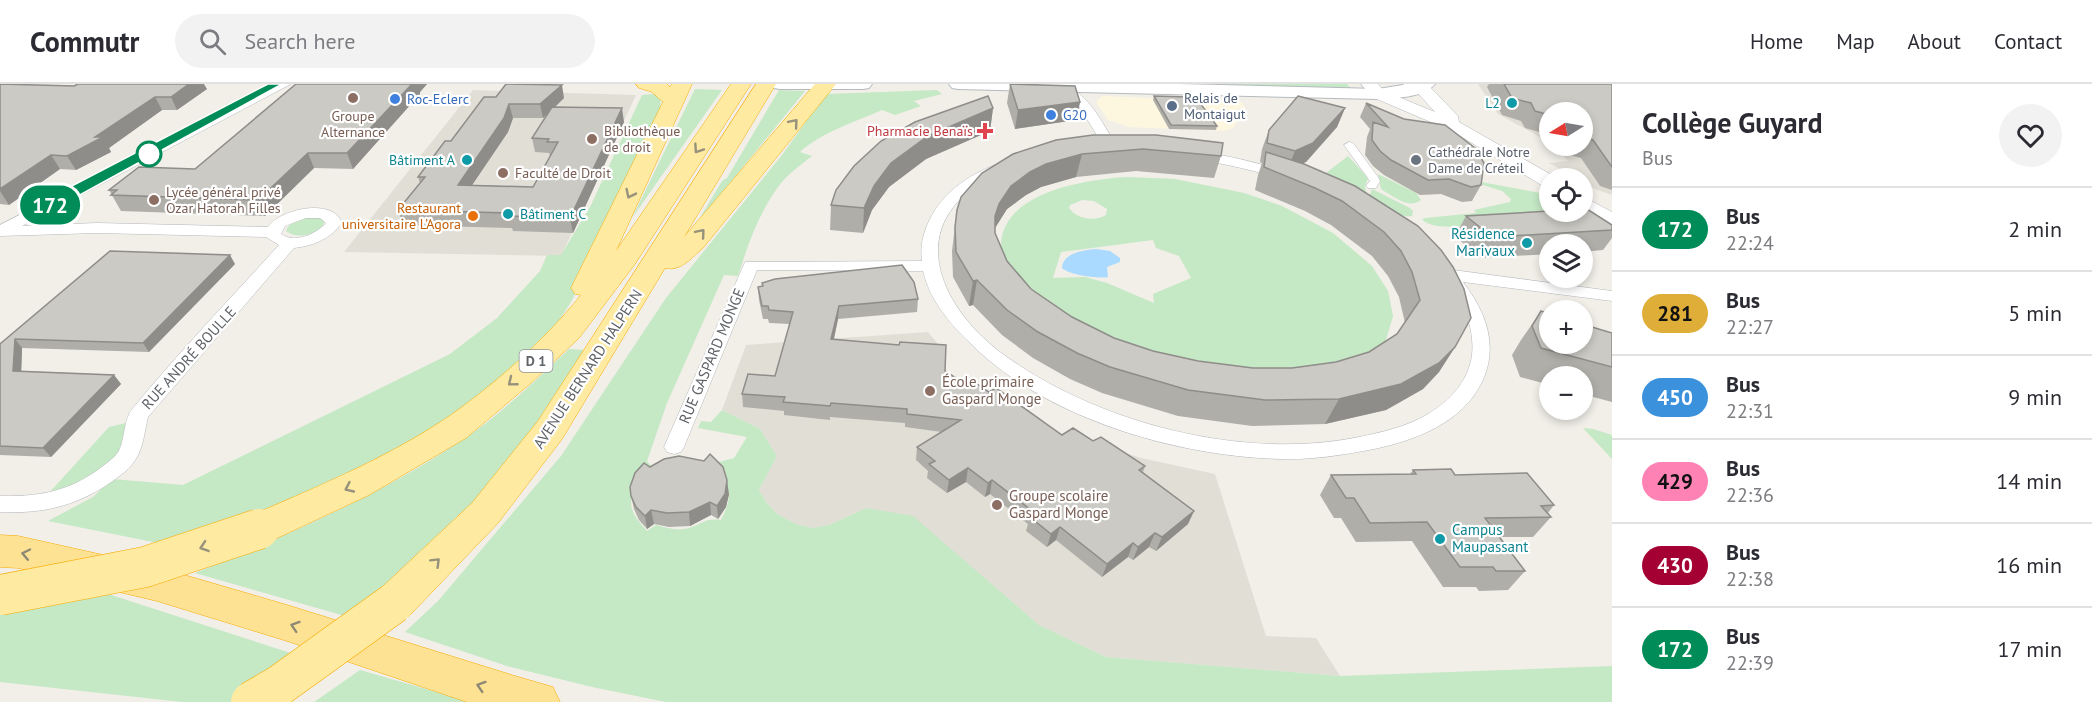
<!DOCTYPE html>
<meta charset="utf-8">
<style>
:root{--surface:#fff;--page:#f2f2f3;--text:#2b2b33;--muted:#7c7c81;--line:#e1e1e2}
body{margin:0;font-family:"PT Sans",sans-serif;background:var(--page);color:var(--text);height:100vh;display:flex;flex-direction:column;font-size:22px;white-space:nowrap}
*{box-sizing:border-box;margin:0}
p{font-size:20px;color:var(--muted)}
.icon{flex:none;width:33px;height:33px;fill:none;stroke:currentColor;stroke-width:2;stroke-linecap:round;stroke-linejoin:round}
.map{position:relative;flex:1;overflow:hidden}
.sheet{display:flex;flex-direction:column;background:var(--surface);width:480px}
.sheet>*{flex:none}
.badge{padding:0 12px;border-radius:20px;font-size:21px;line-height:39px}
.needle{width:39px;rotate:259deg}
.tools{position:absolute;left:1539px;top:18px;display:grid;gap:12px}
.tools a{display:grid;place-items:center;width:54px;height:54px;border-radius:50%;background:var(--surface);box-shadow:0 3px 9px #0003;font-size:30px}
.map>.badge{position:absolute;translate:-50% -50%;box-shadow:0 0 0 3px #fff}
.round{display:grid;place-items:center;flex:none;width:63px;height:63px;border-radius:32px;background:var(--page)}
.summary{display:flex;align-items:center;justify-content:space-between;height:102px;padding:0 30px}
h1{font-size:28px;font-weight:800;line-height:45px}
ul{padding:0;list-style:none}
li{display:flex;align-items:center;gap:18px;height:84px;padding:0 30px;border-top:2px solid var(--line)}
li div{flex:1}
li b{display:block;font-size:22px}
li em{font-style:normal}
li .badge{min-width:66px;font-weight:700;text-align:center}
header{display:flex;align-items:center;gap:36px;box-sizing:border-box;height:84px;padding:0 30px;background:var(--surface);border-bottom:2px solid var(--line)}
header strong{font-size:28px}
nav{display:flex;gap:33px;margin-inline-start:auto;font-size:21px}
.search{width:420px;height:54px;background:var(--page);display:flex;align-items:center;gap:15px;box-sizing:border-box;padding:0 21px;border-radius:33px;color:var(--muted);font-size:22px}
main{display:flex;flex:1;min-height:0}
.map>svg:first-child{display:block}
.commercial{fill:#fef7e0}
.education{fill:#e1ded6}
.green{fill:#c5e8c5;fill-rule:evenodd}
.water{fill:#aadaff}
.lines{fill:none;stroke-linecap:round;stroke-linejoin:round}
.pedestrian-casing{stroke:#b5b8bc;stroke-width:1}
.minor-casing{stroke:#b5b8bc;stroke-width:1}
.tertiary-casing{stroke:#b5b8bc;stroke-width:1}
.secondary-casing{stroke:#b6babf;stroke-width:2}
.trunk-casing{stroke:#f9ab00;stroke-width:1}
.motorway-casing{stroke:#f9ab00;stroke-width:1}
.pedestrian{fill:#fff;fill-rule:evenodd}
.minor{fill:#fff;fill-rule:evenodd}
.tertiary{fill:#fff;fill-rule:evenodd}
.secondary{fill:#fff;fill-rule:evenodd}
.trunk{fill:#feeaa1;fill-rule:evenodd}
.motorway{fill:#fde293;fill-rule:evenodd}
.trunk-bridge-casing{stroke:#f9ab00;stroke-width:41;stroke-linecap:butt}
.trunk-bridge{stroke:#feeaa1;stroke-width:40}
.wall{fill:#afaea9;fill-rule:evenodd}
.shaded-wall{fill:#8f8d8a}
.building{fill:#cccac5;stroke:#8f8d8a;stroke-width:1.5}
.oneway{stroke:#97927c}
.oneway2{stroke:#8e8975}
.line{fill:#008c59;stroke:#fff;stroke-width:1.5}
.education-dot{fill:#8d6e63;stroke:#fff;stroke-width:2}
.shop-dot{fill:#3f7fe0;stroke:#fff;stroke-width:2}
.culture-dot{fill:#0f9aa8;stroke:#fff;stroke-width:2}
.service-dot{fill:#5c6f8a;stroke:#fff;stroke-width:2}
.health-dot{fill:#e0444e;stroke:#fff;stroke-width:2}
.stop-dot{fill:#fff;stroke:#008c59;stroke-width:3}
.worship-dot{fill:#6b7280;stroke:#fff;stroke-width:2}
.food-dot{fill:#e8710a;stroke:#fff;stroke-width:2}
.labels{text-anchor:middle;stroke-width:4.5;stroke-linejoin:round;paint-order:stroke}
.far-service-label{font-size:14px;fill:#4e5e75;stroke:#fff;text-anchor:start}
.far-shop-label{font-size:14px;fill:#366cbe;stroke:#fff;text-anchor:start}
.far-culture-label{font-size:14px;fill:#0d838f;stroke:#fff;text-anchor:end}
.far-education-label{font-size:14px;fill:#785e54;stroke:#fff;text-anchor:start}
.far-health-label{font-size:14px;fill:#be3a42;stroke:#fff;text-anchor:end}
.far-worship-label{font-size:14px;fill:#5b616d;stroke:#fff;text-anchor:start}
.far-food-label{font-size:14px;fill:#c56008;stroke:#fff;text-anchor:end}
.shield{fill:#fff;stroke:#8f9295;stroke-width:1.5}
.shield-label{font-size:14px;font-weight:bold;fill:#5f6368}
.culture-label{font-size:15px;fill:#0d838f;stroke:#fff;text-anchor:end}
.street-label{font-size:15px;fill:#5f6368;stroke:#fff}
.education-label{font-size:15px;fill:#785e54;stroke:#fff;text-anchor:start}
</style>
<header>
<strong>Commutr</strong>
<div class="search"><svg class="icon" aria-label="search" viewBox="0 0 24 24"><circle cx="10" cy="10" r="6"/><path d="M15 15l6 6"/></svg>Search here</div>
<nav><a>Home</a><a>Map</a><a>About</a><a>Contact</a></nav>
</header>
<main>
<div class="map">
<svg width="1612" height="618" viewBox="0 0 1612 618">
<rect width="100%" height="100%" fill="#f1efe8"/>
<path class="commercial" d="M1102,12L1241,18L1246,24L1236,25L1241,32L1233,44L1224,47L1129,43L1108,36L1096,18Z"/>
<path class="education" d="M1478,0H1612V111L1595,105L1583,98L1582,94H1576L1549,79L1568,77L1554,62H1582V28H1550L1549,58L1498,30Z
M473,6L636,11L561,172L344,168Z
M928,248L942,265L943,301L1058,365L1089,357L1141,374L1215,390L1266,552L1316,554L1340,592L1106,573L1039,541L936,453L866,424L829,441L813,444L796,440L777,430L766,418L759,406L777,372L760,345L722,326L746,261Z"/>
<path class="green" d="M1110,0H1347L1353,6Z
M695,5L722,6L632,134Z
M779,6L805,7L703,132H701L722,97L727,94Z
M937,6L942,10L914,17L921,22L895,31L882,26C855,38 822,48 800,68L812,72C802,80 789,89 781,99C760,126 748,160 738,192L724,191L667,319L647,377L656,387C629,409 621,419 647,447L656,441C667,444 678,447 689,444C703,440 704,434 721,436C735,408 730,401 708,381L734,374L747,353L698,344L701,337L711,338L722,326L760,345L777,372L759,406L766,418L777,430L796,440L813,444L829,441L866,424L913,432L1039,541L1106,573L1340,592L1612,582V618H666L592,603L507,582L405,548L438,517L561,372L666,214L782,71L826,10Z
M653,10L661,13L660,25L610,140L571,218L551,249L473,319L373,382L173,462L48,437L93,413L112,395L183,401L450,270L497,234L540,187L547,171H561L591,121L642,11Z
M1348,72L1368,94L1365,103L1367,112L1321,93Z
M1378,90L1416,109L1421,116C1409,125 1396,114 1384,107L1381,105Z
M1128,93L1175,95L1244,109L1282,122L1333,149L1372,182L1388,207L1393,232L1386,256L1382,262L1352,286L1151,288L1005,187C1004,180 1001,172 1001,164C999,108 1087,95 1128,93ZM1082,116L1094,117L1107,125L1106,131C1094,138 1077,135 1069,124L1070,121ZM1153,156L1156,164L1179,172L1191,194L1153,210L1154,219L1107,199L1085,193L1053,194L1061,168Z
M1481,98L1546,110L1549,112L1550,128C1528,132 1435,154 1422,135L1425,134L1476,129L1474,126L1510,118L1511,115L1502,107L1480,100Z
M1372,105L1410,124L1413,127L1412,132C1400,135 1378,121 1370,110Z
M317,133L325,137C321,151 297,156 286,147C290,135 305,134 317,133Z
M569,265L586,266L538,337L483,408L447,449L359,536L195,489C286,452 378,412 461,357C500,331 534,298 569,265Z
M126,339C124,347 124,358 120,366C108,392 74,402 49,409L109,343Z
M1583,344L1593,345L1612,351V375Z
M108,510L300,572L236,618H182L0,598V528Z
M360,586L471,618H314Z"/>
<path class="water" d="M1096,165L1110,167L1120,174V178L1107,183L1108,193C1099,195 1069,191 1062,184C1063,169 1083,166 1096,165Z"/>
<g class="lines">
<defs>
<path id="pedestrian" d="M1349,58L1353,59L1378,93L1380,97L1376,104H1368L1366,102L1370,97L1344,61Z"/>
<path id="minor" d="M276,0H291L22,142L97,139L268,143C280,125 333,113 342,139C330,155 313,162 294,164L148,333C145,345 144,358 139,369C134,381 124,389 114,396C78,422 43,430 0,428V412C47,413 77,405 113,374C127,363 121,338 133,324C179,268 230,215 279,161L266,153L97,149L0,152V141ZM306,134H320L326,139C316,150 295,160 281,150L285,142Z
M1054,0C1085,0 1102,39 1116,61C1229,60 1376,102 1453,186L1612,207V217L1463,198C1486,228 1499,262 1482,298C1462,339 1416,356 1374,365C1343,371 1312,376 1280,375C1173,372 1041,333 966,255C946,235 930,215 923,187L757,186L684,363L681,368L674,370L667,368L664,363L745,178L922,177C920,162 923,150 929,137C959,75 1042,66 1103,61L1079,22L1055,5ZM1106,69C1220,68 1362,103 1439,191C1456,210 1470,229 1472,255C1476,288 1455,314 1428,330C1406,343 1383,348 1359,353C1243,377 1095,339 1000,268C937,220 904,139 990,94C1025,75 1067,72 1106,69Z"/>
<path id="tertiary" d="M1361,0H1378L1384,7L1435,28L1415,6L1406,3L1403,0H1427L1458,32L1459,38L1557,94H1550V103L1543,102L1452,47L1372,13Z
M1582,112L1612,128V142L1582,127Z"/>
<path id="secondary" d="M771,0H872L869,4L863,5H780L774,4Z
M949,0H1179L1378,5L1409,0H1435C1424,14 1394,14 1378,15L958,5L952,4Z"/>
<path id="trunk" d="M636,0H667L670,3L672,0H692L616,167L731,0H751L635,180L579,254L531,299L466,354L369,411L273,456L259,460L245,456L240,445L245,434C312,405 381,377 442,337C491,304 544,257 581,211L575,210L571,204L663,18L652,8L639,4Z
M756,0H776L684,153L815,0H836L703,164C692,173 681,188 665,184L562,355L498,439L409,532L394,537L379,532L373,519L379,506L472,419L538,337Z"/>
<path id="motorway" d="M0,451L18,452L157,483L287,521L515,592L553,603L560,618H467L287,557L157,517L18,484L0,483Z"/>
</defs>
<use href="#pedestrian" class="pedestrian-casing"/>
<use href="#minor" class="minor-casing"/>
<use href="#tertiary" class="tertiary-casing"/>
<use href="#secondary" class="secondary-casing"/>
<use href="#trunk" class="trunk-casing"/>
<use href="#motorway" class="motorway-casing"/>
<use href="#pedestrian" class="pedestrian"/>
<use href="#minor" class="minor"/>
<use href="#tertiary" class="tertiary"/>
<use href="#secondary" class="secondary"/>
<use href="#trunk" class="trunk"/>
<use href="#motorway" class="motorway"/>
<defs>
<path id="trunk-bridge" d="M0,511L145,483L259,445
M251,618L280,601L394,519"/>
</defs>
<use href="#trunk-bridge" class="trunk-bridge-casing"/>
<use href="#trunk-bridge" class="trunk-bridge"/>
</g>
<path class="wall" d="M0,0L15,1L207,5L177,26H162L109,64L111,68L76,86L60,85L9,121L0,120Z
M296,0H427L420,8V10L353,85L314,84L265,132L121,127L109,106L195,85Z
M1010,0L1080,18L1076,36L1015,45L1007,19Z
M1489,0H1612V106L1600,102L1581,74L1567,70L1561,62H1582V28H1550V51L1525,44L1521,37L1502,31L1487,3Z
M1154,12L1191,19L1217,42L1216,46L1169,45L1153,16Z
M496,13L564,14L555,23L624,38L573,149L513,147L512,144L403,141L398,126L420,99L418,93L451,57ZM548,29L532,54L535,68L549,69L550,72H551L533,103L472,101L508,48L513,34H543Z
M1366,19L1481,101L1472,117L1462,118L1441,110L1420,111L1384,91L1373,82L1365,71L1367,53L1370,45L1360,33Z
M993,24L990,47L926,75L889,103L872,126L863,149L830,146L831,121Z
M1345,24L1337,43L1306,78L1303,79L1418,142L1455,263L1439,288L1423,305L1386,326L1325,340L1252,342L1178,332L1102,309L1070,295L1033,274L1002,251L973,221L969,222L953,193L952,167L957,126L1056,56L1221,72L1214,94L1136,87L1076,93L1041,103L1026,111L1007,125L995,144V149L1007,177L1031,205L1072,233L1114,254L1153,267L1198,277L1253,284H1292L1336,278L1369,268L1397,250L1405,239L1399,213L1388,192L1372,172L1331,141L1305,127L1255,106L1258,91L1262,79L1260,78L1262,65L1269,46Z
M1466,132L1612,141V154L1603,166L1582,168V160H1550V170L1480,174L1455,152Z
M235,180L149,268L22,264L21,287L114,291L121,300L51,373L0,371V260Z
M762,199L918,215L917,228L838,235L834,255L945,287L965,300L989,308L1062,351L1093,357L1145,382L1143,388L1194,427L1188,440L1156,467L1149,463L1133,476L1128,473L1102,493L1056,456L1047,463L1026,447L1028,440L990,410L985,413L966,398L947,409L927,394L928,387L916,376L917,363L942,348L905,343V339L830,333V336L784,331V327L743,323L742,310L775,292L790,240L769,239L768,235H763L759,216L758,203L763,202Z
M1541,227L1612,249V318L1582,310V292H1550V301L1520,293L1512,271L1521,256Z
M650,383L729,410L726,423L718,435L711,431L690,442L669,443L654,440L647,445L639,436L634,425L631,412Z
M1413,386L1455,391L1554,421L1548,429L1551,433L1533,453H1500L1525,487L1508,506L1479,507L1476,503H1443L1412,457L1356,458L1341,434H1334L1320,411L1331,391L1410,390Z"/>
<path class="shaded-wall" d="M189,0H204L207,5L177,26L171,13Z
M412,0H427L420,8V10L353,85L347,69Z
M562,1L564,14L543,34L540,20Z
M155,13L162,26L109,64L111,68L76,86L67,72Z
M1080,18L1076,36L1015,45L1018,26Z
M509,20L513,34L508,48L462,116L458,101Z
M622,24L624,38L573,149L570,134Z
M993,24L990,47L926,75L889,103L872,126L863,149L864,124L874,102L891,79L928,52Z
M1345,24L1337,43L1306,78L1287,86L1295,67Z
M308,69L314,84L265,132L258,116Z
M1082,70L1076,93L1041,103L1026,111L1007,125L995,144V132L999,120L1011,102L1030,88L1046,80Z
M51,71L60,85L9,121L0,107V105Z
M230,171L235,180L149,268L143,259Z
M977,196L973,221L969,222L973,197Z
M839,222L838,235L831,268V255Z
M15,255L22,264L21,296L13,287Z
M1455,263L1439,288L1423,305L1386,326L1325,340L1339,315Z
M114,291L121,300L51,373L43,364Z
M968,384L966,398L947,409L949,396Z
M727,396L729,410L726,423L718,435L717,422Z
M992,396L990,410L985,413L988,399Z
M710,418L711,431L690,442L689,428Z
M651,426L654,440L647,445L645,432Z
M1194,427L1188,440L1156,467L1162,453Z
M1060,443L1056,456L1047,463L1051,450Z
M1155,449L1149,463L1133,476L1138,463Z
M1133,459L1128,473L1102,493L1107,480Z"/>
<path class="building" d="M0,0L74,2L78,0H189L171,13H155L95,53H103L67,72L51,71L0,105Z
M296,0H412L347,69H308L258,116L111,111L117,106H109L139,83L195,85Z
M506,0L562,1L540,20H509L504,34L458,101L533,103L558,58H547L549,55L532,54L552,23L622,24L570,134L509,132L510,129L398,126L425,93H418L445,57H451L484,13H496Z
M1010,0L1075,2L1080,18L1018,26Z
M1504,0H1612V83L1593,56L1582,53V28H1550V31L1535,27L1531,19L1512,14Z
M988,12L993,24L928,52L891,79L874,102L864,124L831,121L836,106L854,82L881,57L915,38Z
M1154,12L1188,13L1191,19H1200L1217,42L1171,41Z
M1298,12L1345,24L1313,59L1295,67L1267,59L1269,46Z
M1366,19L1404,35L1445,41L1475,64L1484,79L1481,101L1471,103L1449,95L1428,96L1391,76L1380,67L1372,56L1373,38L1388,43Z
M1093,51H1156L1223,59L1221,72L1143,65L1082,70L1046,80L1030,88L1011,102L999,120L995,132V149L1007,177L1031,205L1072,233L1114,254L1153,267L1198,277L1253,284H1292L1336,278L1369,268L1397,250L1420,216L1412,188L1401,167L1384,148L1342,117L1315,104L1264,83L1266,68L1304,80L1355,102L1418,142L1441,166L1453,183L1464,205L1471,234L1455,263L1439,279L1401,300L1339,315L1265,316L1188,306L1110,283L1077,269L1038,248L1007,226L977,196L973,197L956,168L955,143L957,126L961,113L982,89L1013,70L1056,56Z
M1582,125H1587L1612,141V146L1492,153L1466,132L1550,127L1582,128Z
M110,167L230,171L143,259L15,255L13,287L114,291L43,364L0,362V260Z
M902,181L914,198L918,215L839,222L831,255L899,261L900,258L946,261L945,287L965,300L971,296L989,308L996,304L1062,351L1073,344L1093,357L1101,353L1145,382L1139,386L1194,427L1162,453L1155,449L1138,463L1133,459L1107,480L1060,443L1051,450L1030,433L1035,429L992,396L988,399L968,384L949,396L929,380L935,377L917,363L961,336L907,330V325L831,319L830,322L783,318L785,313L742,310L748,290L775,292L793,228L769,226L768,222H762L758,203L763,202L762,199L775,195Z
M1541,227L1550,230V260H1582V240L1612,249V283L1541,264L1532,242Z
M710,370L723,383L727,396L725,410L717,422L710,418L689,428L667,429L651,426L645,432L636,423L631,412L630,403L635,389L644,379L650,383L664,375L679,372L704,377Z
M1451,385L1455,391L1527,389L1554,421L1541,422L1551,433L1485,434L1525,487H1496L1493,483H1460L1427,438L1370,439L1354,414H1346L1331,391L1416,390L1413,386Z"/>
<defs><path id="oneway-chevron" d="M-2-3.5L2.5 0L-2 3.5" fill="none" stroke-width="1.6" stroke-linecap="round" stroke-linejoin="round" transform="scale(1.5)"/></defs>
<g class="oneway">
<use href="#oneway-chevron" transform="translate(794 39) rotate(-50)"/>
<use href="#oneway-chevron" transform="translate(698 65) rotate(124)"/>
<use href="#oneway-chevron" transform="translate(630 110) rotate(116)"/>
<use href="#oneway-chevron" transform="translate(701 149) rotate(-50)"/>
<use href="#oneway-chevron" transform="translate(512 298) rotate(141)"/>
<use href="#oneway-chevron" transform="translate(349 404) rotate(155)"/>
<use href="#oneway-chevron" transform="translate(204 463) rotate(161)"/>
<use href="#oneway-chevron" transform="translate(436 478) rotate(-45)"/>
</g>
<g class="oneway2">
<use href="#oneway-chevron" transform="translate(26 470) rotate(-168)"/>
<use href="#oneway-chevron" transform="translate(295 542) rotate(-162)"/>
<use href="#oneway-chevron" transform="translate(481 602) rotate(-162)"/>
</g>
<path class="line" d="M268,0H282L78,112L50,124L42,123L64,106Z"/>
<g class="education-dot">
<circle cx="353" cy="14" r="6"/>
<circle cx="592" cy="55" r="6"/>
<circle cx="503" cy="89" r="6"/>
<circle cx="154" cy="116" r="6"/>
<circle cx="930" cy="307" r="6"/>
<circle cx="997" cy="421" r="6"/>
</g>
<g class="shop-dot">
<circle cx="395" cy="15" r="6"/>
<circle cx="1051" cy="31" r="6"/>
</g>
<g class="culture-dot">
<circle cx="1512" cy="19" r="6"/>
<circle cx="467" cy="76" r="6"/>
<circle cx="508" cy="130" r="6"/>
<circle cx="1527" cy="159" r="6"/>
<circle cx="1440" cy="455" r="6"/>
</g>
<circle class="service-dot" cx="1172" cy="22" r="6"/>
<path class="health-dot" d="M982 38h6v6h6v6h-6v6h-6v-6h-6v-6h6z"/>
<circle class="stop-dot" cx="149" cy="70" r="12"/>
<circle class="worship-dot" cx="1416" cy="76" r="6"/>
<circle class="food-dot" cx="473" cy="132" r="6"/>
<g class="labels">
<g class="far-service-label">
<text x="1184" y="19">Relais de<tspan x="1184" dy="16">Montaigut</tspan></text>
</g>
<g class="far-shop-label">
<text x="407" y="20">Roc-Eclerc</text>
<text x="1063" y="36">G20</text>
</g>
<g class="far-culture-label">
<text x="1500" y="24">L2</text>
<text x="455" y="81">Bâtiment A</text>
<text x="520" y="135" text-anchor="start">Bâtiment C</text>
</g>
<g class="far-education-label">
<text x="353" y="37" text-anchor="middle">Groupe<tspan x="353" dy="16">Alternance</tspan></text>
<text x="604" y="52">Bibliothèque<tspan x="604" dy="16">de droit</tspan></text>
<text x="515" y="94">Faculté de Droit</text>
<text x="166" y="113">Lycée général privé<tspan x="166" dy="16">Ozar Hatorah Filles</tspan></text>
</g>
<g class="far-health-label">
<text x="973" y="52">Pharmacie Benaïs</text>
</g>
<g class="far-worship-label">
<text x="1428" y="73">Cathédrale Notre<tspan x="1428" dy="16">Dame de Créteil</tspan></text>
</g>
<g class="far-food-label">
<text x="461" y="129">Restaurant<tspan x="461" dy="16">universitaire L’Agora</tspan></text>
</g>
<rect class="shield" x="519.5" y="266" width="33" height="22" rx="4.5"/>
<g class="shield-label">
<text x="536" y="282">D 1</text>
</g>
<g class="culture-label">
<text x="1515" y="155">Résidence<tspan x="1515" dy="17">Marivaux</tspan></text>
<text x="1452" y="451" text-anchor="start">Campus<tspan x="1452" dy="17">Maupassant</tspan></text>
</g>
<g class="street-label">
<text transform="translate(712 272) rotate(-67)" y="5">RUE GASPARD MONGE</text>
<text transform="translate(189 274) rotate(-48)" y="5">RUE ANDRÉ BOULLE</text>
<text transform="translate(588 285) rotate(-57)" y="5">AVENUE BERNARD HALPERN</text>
</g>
<g class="education-label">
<text x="942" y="303">École primaire<tspan x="942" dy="17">Gaspard Monge</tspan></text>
<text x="1009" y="417">Groupe scolaire<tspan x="1009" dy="17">Gaspard Monge</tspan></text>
</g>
</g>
</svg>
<div class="tools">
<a><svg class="needle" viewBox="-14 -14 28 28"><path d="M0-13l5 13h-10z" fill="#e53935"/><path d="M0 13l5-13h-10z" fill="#7c7c81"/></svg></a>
<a><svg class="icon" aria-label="locate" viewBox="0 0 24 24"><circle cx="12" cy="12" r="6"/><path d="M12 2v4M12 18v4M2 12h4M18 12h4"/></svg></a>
<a><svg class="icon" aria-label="layers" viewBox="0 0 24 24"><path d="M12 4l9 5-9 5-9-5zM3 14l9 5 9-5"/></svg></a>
<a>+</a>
<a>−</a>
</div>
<b class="badge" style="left:50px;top:121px;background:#008c59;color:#fff">172</b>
</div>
<section class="sheet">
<div class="summary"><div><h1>Collège Guyard</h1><p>Bus</p></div><a class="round"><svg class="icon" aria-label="heart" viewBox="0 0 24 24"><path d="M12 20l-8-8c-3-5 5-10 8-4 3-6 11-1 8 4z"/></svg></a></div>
<ul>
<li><span class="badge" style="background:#008c59;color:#fff">172</span><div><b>Bus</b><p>22:24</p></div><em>2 min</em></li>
<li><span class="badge" style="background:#dfae39;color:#111">281</span><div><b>Bus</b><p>22:27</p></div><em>5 min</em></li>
<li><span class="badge" style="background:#3c91dc;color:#fff">450</span><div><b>Bus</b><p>22:31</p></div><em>9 min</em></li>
<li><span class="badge" style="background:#ff82b4;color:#111">429</span><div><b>Bus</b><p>22:36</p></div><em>14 min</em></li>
<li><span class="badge" style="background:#a50034;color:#fff">430</span><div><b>Bus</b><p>22:38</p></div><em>16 min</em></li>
<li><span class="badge" style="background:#008c59;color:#fff">172</span><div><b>Bus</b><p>22:39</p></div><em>17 min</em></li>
</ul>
</section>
</main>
